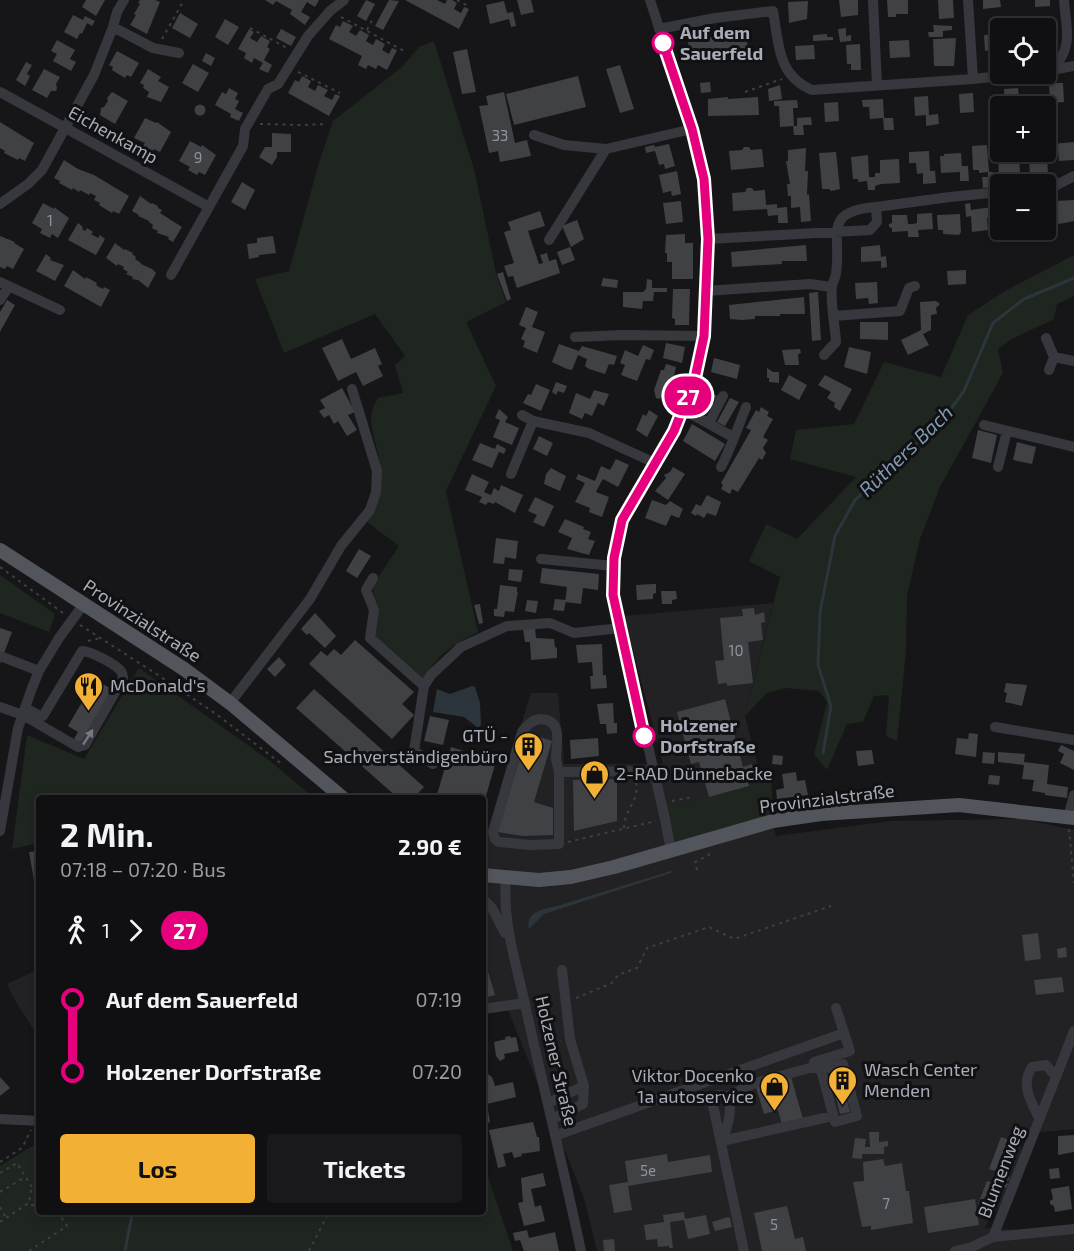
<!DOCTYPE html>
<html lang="de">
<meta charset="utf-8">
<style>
:root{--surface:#101012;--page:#19191b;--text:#f1f3f6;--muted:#9c9d9f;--line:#303032;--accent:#f2b134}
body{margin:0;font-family:"Exo 2",sans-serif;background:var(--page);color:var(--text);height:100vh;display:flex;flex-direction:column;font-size:22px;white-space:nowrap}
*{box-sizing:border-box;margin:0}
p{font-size:20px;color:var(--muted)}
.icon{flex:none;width:33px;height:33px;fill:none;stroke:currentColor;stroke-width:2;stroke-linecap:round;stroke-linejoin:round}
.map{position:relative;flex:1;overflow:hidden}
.drawer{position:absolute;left:36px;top:795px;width:450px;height:420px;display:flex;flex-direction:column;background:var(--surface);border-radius:6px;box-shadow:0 3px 9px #0003,0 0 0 2px var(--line)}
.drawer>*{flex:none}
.badge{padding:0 12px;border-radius:20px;font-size:21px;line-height:39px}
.controls{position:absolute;left:990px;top:18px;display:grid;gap:12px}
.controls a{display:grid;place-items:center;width:66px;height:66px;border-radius:6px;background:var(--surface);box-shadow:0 3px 9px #0003,0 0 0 2px var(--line);font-size:30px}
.map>.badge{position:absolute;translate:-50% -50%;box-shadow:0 0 0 3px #fff}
.legs{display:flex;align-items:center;gap:9px;height:66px;padding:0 24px;font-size:20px}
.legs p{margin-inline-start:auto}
.headline{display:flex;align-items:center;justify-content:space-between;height:102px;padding:0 24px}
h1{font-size:33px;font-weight:700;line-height:45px}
.primary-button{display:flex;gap:12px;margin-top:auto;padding:12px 24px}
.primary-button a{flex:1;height:69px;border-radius:6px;background:var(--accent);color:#111;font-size:24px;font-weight:700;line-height:69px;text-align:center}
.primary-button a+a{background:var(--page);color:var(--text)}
ul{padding:0 24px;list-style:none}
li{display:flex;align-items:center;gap:21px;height:72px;font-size:22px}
li i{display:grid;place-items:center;width:9px;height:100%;margin:0 8px;background:currentColor}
li i::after{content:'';width:15px;height:15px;margin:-8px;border:4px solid;border-radius:50%;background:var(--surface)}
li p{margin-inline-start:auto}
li:first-child i{background:linear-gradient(#0000 50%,currentColor 0)}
li:last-child i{background:linear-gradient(currentColor 50%,#0000 0)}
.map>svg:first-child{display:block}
.built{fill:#222225}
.green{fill:#1e261f}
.water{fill:#2c353c}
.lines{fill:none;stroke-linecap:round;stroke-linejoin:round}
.stream{stroke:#2c353c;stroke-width:3}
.building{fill:#404145}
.path{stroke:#3d3f44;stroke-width:2;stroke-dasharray:3 4.5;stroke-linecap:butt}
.minor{stroke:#37383d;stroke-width:10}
.major{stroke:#53555c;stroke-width:14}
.oneway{fill:#757881}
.line-1-casing{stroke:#fff;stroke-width:14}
.line-1{stroke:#e6007e;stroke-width:9}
.stop-1-dot{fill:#fff;stroke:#e6007e;stroke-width:3}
.labels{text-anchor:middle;stroke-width:6;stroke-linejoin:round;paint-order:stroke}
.number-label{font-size:15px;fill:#8e929b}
.stop-label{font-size:18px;font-weight:bold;fill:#a8adb8;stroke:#111113;text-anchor:start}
.street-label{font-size:18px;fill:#a8adb8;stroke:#111113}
.poi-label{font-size:18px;fill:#a8adb8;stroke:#111113;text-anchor:start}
.water-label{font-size:20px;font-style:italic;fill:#7f9bb3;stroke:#111113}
</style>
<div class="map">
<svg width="1074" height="1251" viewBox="0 0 1074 1251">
<rect width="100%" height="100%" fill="#161618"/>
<path class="built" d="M773,603L745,716L776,836L890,821L1023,819L1074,830V1129L1024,1134L1019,1158L1008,1188L999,1207L984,1228L1074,1233V1251H597L584,1198L506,1005L483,1003V845L531,693H558L564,764H663L624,616Z
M39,969V1038L14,999L7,984Z"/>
<path class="green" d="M434,41L474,169L496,273L506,302L466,322L496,386L446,491L478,632C450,647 438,652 423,682L374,639L379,610L373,592V585L399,546L367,522C370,508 381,479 380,467C379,443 362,421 378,398L403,393L395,365L405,356L375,314L284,353L255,279L289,271L318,166L333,121L402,67L419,47Z
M1074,255V296L1057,304L1054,319L1012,339L998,349L1003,373L940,487L920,539L907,596L906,651L897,741L886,736L889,695L874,696L863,722L847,724L827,770L814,754L827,702L819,691L786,688L767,693L745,716L780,577L749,561L766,524L797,539L856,477L790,459L796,430L854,424L884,362L941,377L968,315L1005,291Z
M0,575L55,614L49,632L0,613Z
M139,668L270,761L314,798H39V843L12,849L27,735L84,759Z
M771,768L773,821L671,851L662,808L748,786L746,775Z
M39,1142V1212H113L118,1217L116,1212H483V1162L513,1251H0V1166Z"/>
<path class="water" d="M472,686L475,687L480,703L481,725L478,728L464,717L433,712L437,689L450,694Z
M671,871L674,872L544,914L529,929C525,912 543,909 557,906Z"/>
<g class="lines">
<path class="stream" d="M823,753L831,706L818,665L820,612L835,536L855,500L942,421L964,391L993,323L1024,299L1074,278
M125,1251L132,1215L138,1212"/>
</g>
<path class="building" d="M86,0H105L96,16L82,7Z
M140,0H155L160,2L147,34L130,25L136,15L134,14L140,4L138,3Z
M265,0H319L315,7L307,2L301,12L310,17L305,25L290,14L292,10L276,1L273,5Z
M366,0L375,4L366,21L357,16Z
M389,0L399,1L383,30L375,26Z
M405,0H437L445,4L447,0H452L457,3L454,9L461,13L464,7L469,9L459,29Z
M517,0H531L534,12L521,15Z
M839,0H858V15L841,17Z
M887,0H908V14H896V17H888Z
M938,0H953L954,18L939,19Z
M983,0H1000L1001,7L983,9Z
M1035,0H1050V6L1035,7Z
M504,1L507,13L513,12L516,26L511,27L509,19L490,24L486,5Z
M808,1L807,19L789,23L788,2Z
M180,13L198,24L190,38L172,28Z
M73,15L83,20L85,16L95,21L92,26L87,23L82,34L80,33L77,39L64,32Z
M1002,16L1010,17L1011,23L1020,22V19L1028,18L1029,23H1020L1021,28H1003Z
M225,19L239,27L228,45L215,37Z
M343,21L353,26L349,32L353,34L356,36L360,30L369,35L366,41L369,43L373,45L376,39L385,44L382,50L389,54L392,48L397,50L387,70L378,65L376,69L368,65L366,69L358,65L362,56L329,39L336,25L340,27Z
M1051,23L1053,40L1046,41V28H1029L1028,24Z
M933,25L952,26V30L943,31V37H929L928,32H934Z
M846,28V36L851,35V41L840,42L838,29Z
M249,29L254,32L250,38L257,42L261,36L270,41L267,47L270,49L264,60L272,65L268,73L259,69L263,63L254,58L252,63L244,58L246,53L238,49Z
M281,29L296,37L291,46L276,38Z
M827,34V37H833V40L813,41V35Z
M995,34H1000V50L985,51L984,35Z
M717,37L718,40L747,38L748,56H689L688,39Z
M956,38L954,66H934L933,39Z
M57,40L75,50L70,59L76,62L71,71L53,61L57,54L51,51Z
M909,40L910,57L890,58L889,41Z
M860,44L861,70H851V64H847L846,45Z
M814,45L815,59L796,60L795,46Z
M467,49L476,92L462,94L453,52Z
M117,51L139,63L131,77L127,75L125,78L112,70L113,67L109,65Z
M206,53L215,58L211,66L202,61Z
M26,62L32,65L27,74L30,76L25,86L16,80Z
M193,64L209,73L198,92L182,83Z
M620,65L634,109L620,113L606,69Z
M44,69L60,77L56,84L57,88L56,91H51L47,98L32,90Z
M148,69L161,77L158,81L169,87L161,102L147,97L149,92L143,88L144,85L140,83Z
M302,76L311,81L308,87L315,91L318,85L328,90L324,96L332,100L335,94L340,96L329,116L288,93L295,80L299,82Z
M578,76L586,107L514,125L506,94Z
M710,82L711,92L701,93L700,83Z
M1049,83H1063L1064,102L1050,103Z
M780,85L782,99L769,101L768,89Z
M229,88L238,93L235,99L239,101L235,109L243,113L239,121L230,117L231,114L215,105L222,92L226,94Z
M1018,88L1020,106H1005L1004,89Z
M112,92L128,101L115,124L100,115L101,108L104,107L108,101L107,98Z
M504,92L515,143L527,140L531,156L500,162L498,151L489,153L479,106L488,105L486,96Z
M973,93L974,112L960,113L959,94Z
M928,96L929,115L938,114L939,124L926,126V115L915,116L914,97Z
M728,97V99L758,97L759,115L708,116V99Z
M883,99L884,118H893L894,130H884L883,118L870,119L869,107H863L862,100Z
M797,100L798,108H793L794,126H797V118L811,117L812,125H803L804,135H794L793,126L780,127L779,106H774V101Z
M838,102L839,121L825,122L824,103Z
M194.5 110a5.5 5.5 0 1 1 11 0a5.5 5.5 0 1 1-11 0Z
M145,118L156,123L157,122L171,132L160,152L154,149L152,152L142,147L145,143L134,138Z
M0,122L34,143L25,161L19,158L18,160L4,153L5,151L0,148Z
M272,133L291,134V152H277V157L272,165L259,157L265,147H272Z
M190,141L201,147L202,145L216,155L205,175L199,172L197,175L188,170L190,167L179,161Z
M1074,142V160L1059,161L1058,149L1052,150V144Z
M669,144L675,166L665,169L664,164L659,165L655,151L646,153L645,147L654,145L655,147Z
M987,145L989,172H993L994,187L983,188L982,177H988V172L979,173V170H973L972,146Z
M744,147H749L751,150L762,149L764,167L731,170L729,151L742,150Z
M806,148L805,171H808L807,195L809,194L811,221L801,222L800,207L791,208V196H788L787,184H790L786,161H788V150Z
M929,151L930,171H935L936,183L923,184V173L917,174L916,163H909V152Z
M836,152L840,189L831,191L829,189H822L819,153Z
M1011,152H1047L1048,175L1030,177L1029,157L1019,158L1021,184H1010V176L999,177L998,158H1011Z
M961,153L962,166H968L969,181H960V172L941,173L940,156H944V154Z
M868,155L869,177H875V173H880V160L899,159L900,183L881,184L875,186V190H868L867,181L858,182V179H853L851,157Z
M64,160L78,169L94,175L129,196L119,214L113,211L112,213L99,205L100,203L94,200L96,196L90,193L89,195L80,190L79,192L73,188L72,190L59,183L60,181L54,178Z
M677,171L681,194L672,196L671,191L663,193L659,175Z
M242,182L255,190L245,210L231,202Z
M747,188H752L754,191L765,190L766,205L777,204V208L787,207L788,223H778V215L768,216L767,209L733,211L732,193L745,192Z
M1046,195H1054L1055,205H1046Z
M140,196L151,204L152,203L158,206V208L162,210L160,213L182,227L173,242L168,239L169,237L157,233L158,231L152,228L153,225L149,222V221L138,216L139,215L132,211Z
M1074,200V221L1059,224L1057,222L1056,201Z
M681,201L683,222L666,224L663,203Z
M43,203L54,209V207L69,218L58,238L52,234L50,238L40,233L42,229L32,223Z
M970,203L971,210L992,207V218H987L988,230L972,232L971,216L966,217L965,204Z
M540,211L545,226L528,231L539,264L543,263L540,255L547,253L549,261L556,259L560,273L517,288L513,276L508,277L504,266L514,263L504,232L511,230L508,222Z
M932,213L933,229L918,230L919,237H908V231L892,232V228L889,227V224L892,223V215H907L908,224H913L917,223V214Z
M960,214L961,232L959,235L943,234V230H938L937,215Z
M577,220L584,239L571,247L562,226Z
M78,223L83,227L82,229L85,231L87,228L93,232L91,234L98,238L100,235L105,239L96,255L68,240Z
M685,234V243H693V279H672V262H667V253H665L666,235Z
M0,236L15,242L14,243L24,249L13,269L7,266L5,269L0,267Z
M273,236L276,253L259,255V257L249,259L247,244L257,243V238Z
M115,243L124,250L125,249L133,253L132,254L136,257L135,259L141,263V264L152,269L156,273L148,288L138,280L132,279L133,277L126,274L128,272L123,269L124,267L118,264L117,266L106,258Z
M806,245L807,261H782V264L732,267L731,252Z
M880,245L881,257L886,256L887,267L881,268V261L861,262V247Z
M570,247L575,260L562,265L557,252Z
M46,254L51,258L50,260L64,265L55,281L36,271Z
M73,270L85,279L86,277L97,283L96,285L99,287L103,289L104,287L110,290L101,307L64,286Z
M966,270V284L948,285L947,271Z
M503,272L511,299L507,301L497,274Z
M603,278L618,280L617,288L601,286Z
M647,279L652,280V288H667V292H654L653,301H643L642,309L623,307V292H643L646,289Z
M877,282L878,303L869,304L868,298L856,299L855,283Z
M673,289H690L689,325H675V319L672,318Z
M818,292L821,340L812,341L809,293Z
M804,297L805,314H780V316H755V319L742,320L730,319L729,305Z
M7,300L15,305L0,332V312Z
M935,300L940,304L936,308L937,314L931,315V330L923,334L929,345L908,355L901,340L921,330L920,302L936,301Z
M526,307L538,312L532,327L545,332L537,353L523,347L525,341L521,339L526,328L519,325Z
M860,322H888V340L860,339Z
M342,339L351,359L375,348L382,364L378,366L383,376L363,386L356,372L338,381L322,348Z
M666,343L685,347L682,363L663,358Z
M559,344L579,351L582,346L617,356L614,365L609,364L605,374L589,369L585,366L587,359L578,355L572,370L567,369L552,362Z
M643,345L654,350L650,360L646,359L637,381L621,375L625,365L620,363L625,350L638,356Z
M849,347L871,352L867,374L844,367Z
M800,349L801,353L798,354L799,365H785L782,350Z
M714,358L740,365L737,379L711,372Z
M666,364L676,367L673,380H675L669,399L662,397L659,399L656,398L654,390L661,370H664Z
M767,368L773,372H779V383L769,382V378H767Z
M789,375L807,385L799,400L781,390Z
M825,375L852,389L840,411L834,407L835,403L827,398L831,392L818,385Z
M556,382L567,386L564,393L558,391L556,395L552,392Z
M536,384L550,390L541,411L523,403L528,394L531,395Z
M342,388L355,412L348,415L357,430L347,436L338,421L334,424L329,415L324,418L319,411L325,408L320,400Z
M594,390L609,394L604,406L598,403L592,416L585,413L582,419L569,413L576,393L590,399Z
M709,391L717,396L706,415L698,411Z
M730,398L739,402L725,426L717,422Z
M761,407L769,412L767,416L773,419L763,437L768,440L763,448L766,453L762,460L759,458L738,492L732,489L730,494L721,489L723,485L721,483L751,430L746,428L756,410L759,412Z
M499,409L508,417L505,422L519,428L512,445L493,437L500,420L495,418Z
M649,410L658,416L647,437L636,430L643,414L646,416Z
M692,424L725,444L715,461L683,441Z
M978,430L997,435L991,463L972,458Z
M539,436L553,443L547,456L533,449Z
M1017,442L1036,447L1032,464L1013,460Z
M480,443L495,449L497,444L506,449L504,454L499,452L492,468L472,460Z
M616,459L629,465L618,487L603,479L600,484L596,492L609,497L602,517L589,512L590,508L575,502L585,483L576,479L578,474L595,481L601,466L610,470Z
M673,467L685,474L668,500L655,491L666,478L664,475L670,472Z
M551,468L566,476L560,491L544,484L546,474Z
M472,474L489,482L484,492L491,495L494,488L499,491L501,485L523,495L515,513L495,502L494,504L488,502L486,505L479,502L482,497L465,490Z
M707,495L721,502L716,516L707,513L704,518L697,514L696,516L691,513L696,504L701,506Z
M535,497L554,506L544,527L533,522L537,515L528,511Z
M652,500L666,505L670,501L683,509L679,518L671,515L666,526L645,518Z
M565,519L584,527L583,529L591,532L588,539L595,541L589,555L567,549L572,538L558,532Z
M496,538L518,541L516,559L505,557L504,564L493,563Z
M359,549L371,556L357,578L346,571Z
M542,568L599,574L598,590L583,588L581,604L565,602L567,587L540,583Z
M509,569L523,570L521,582L508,580Z
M653,584H656V593L653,594V599L637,600L636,585Z
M500,585L517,587V592H518L514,612L505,611L504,617L494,616V609H497Z
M661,591H676L677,599L672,600V604H662Z
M555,599L566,600L564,611L553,610Z
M527,600L538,601L536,613L525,611Z
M480,604L483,623L479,624L474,605Z
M754,608L755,615L764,612L765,622L761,623L763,640L748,642L753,683L727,686V683L718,684L715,661L724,660L720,618L743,616L742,609Z
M315,613L336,636L325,648L309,633L307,635L301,629Z
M0,628L12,632L0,664Z
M535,628L536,638L554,639L555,647L557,648V658L531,660L530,642H525L523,629Z
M355,640L414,692L402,704L414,715L392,739L309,664L321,651L327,656L334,649L341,655Z
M602,644L603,675H606L607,688L591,689L590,676H593L592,662L578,663L576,645Z
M279,657L286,665L275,677L267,669Z
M95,680L112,689L82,741L78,742L74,739L78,732L68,726Z
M1006,683L1027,685L1022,706L1005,702L1007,693L1004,692Z
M314,689L424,787L413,798H398L296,708Z
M725,699L743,767L752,764L754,773L746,775L749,786L709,797L699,762L691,764L677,712Z
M613,703L614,723H617V733L607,734L606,724H600L597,704Z
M430,716L449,720L443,745L424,741Z
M528,733L552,741L534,802L553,808V835L523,836L497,832Z
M969,733L978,734L976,757L955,754L957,738L968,739Z
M598,738L599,756L571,759L570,740Z
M1061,745L1074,751V770L1060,763L1064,754L1058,751Z
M451,747L496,761L484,803L483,798H436Z
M872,750L874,764L858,766L856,751Z
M983,752L995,753L994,764L982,763Z
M998,752L1025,754L1024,762L1049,765L1047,784L1068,787L1067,798L1045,795V793L1032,791L1034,780L1022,779L1024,765L998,762Z
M773,755L783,756L782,765L772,764Z
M796,772L797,781L805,780L808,795L777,799L776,790L784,788L782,774Z
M989,775L1000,776L999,785L988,784Z
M617,779V821L574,831L573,780Z
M39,851V886H35L29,852Z
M1038,933L1041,959L1025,961L1022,935Z
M1066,947L1067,957L1058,958L1057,949Z
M483,955L495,995L483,998Z
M1062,977L1064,992L1036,995L1034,980Z
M510,1036L511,1038L516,1037L519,1051L504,1054L505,1058L500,1061L496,1056L494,1042L506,1039L505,1037Z
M483,1071L492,1077L495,1086L513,1082L516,1097L487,1104L490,1122L483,1124Z
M0,1077L10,1088L0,1096Z
M791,1077L803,1119L782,1125L778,1110L764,1114L756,1087Z
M841,1077L850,1112L840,1114L831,1079Z
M533,1122L537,1137H539L540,1151L521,1154L522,1156L514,1158L512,1152L503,1154L506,1166L498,1168L489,1130Z
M869,1132H879V1142L888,1141V1146L884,1147V1154H862V1159L852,1158L855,1138L866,1139L865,1147H870Z
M1074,1135V1152L1058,1155V1136Z
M1001,1137L1018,1143L1005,1175L1010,1177L1008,1181L1000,1178L1002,1173L989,1169Z
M667,1154L668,1162L710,1155L712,1172L628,1186L632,1210L614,1213L609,1185L628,1182L625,1161Z
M883,1159L885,1166L902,1163L906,1191H909L913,1223L871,1230V1226L862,1227L853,1182L864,1181L863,1162Z
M1059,1168L1060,1178L1050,1179L1049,1169Z
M543,1173L546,1186L531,1189L535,1207L541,1205L545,1221L524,1226L518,1203L523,1202L521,1178Z
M999,1180L1008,1184L1006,1188L1003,1187L993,1211L978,1204L987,1181L997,1185Z
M1069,1186L1072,1209L1055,1212L1054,1206L1050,1204V1201L1053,1199L1051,1189Z
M975,1199L979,1225L928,1233L924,1207Z
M787,1206L795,1239L803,1237L806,1251H762L754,1213Z
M684,1212L685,1219L706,1215L710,1234L688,1239L684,1220L670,1222L673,1248H669V1246L658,1247L657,1239L646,1240L644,1225L664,1222L663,1215Z
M728,1217L730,1218L732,1227L715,1231L712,1222Z
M527,1230L529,1238L555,1232L559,1251H524L520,1240L515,1241L513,1233Z
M614,1239L615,1251H604L603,1240Z"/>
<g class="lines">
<path class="path" d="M457,0L468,6
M341,17L406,52
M250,28L289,49
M367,30L372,20
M162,39L184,0
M298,72L340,93
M745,92L782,79
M260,124L302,125L326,124
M0,567L63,613
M80,625L158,675L216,714L283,765
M88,641L100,638
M672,801L693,797
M624,828C624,810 640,800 636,783
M1069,829L1074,883
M568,842L656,821
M697,870L695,862L709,855L708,851
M576,998L612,983L618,975L637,968L647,948L709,927L734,939L831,906
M546,1045L561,1041
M0,1162L22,1148L31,1130
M0,1173L17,1163L33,1189
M39,1188L31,1191L29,1197L32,1205L39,1207
M0,1192L25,1177
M0,1207L6,1218
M0,1222L30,1202
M29,1251L67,1226L58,1212
M309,1251L329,1212"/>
<path class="minor" d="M650,0L692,129L704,179L708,239L704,336L695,378L684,410L674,431L622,520L614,558L613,595L665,819L671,851
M873,0L877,85
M968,0L973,79
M113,27L117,12L124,0
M659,29L715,18L773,11C779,44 777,75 812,90L973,79L1018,74
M1052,69C1074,48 1066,28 1064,0
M1052,70L1074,66
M0,92L209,207
M534,135L564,145L606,149
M1046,188H1051L1074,176
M0,204L28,184L42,170L94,75L113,27L153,48L179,53
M708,239L870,230L877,222L876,207L950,197L1000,192
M549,240L606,149L692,129
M171,275L243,146L245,129L268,89L278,84L308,36L330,11L344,0
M0,282L60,310
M706,291L810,284L832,287
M0,300L9,286
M834,316L900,311L909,288L915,286
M575,337L624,335L704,336
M1046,338L1054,357L1074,361
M824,355L836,342C835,325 830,302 832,286C833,281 836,277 836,273C842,236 821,211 876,207
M1049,370L1054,357
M684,410L733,437
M522,415L533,421L589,433L655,463
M709,423L723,396
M984,425L1074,447
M721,467C731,448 738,427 746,407
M998,467L1007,431
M511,474L533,421
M541,559L614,566
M373,578L366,590L374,610L370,638L424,686
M0,656L39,671
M230,703L310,599L341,546L370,510L376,492L377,471L352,389
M0,707L23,715L78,747L85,745L123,678C122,673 123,672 119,669C113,663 90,651 82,651L43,716H40L25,708
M995,727L1074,740
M433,764L414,751L424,686L431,675L461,647L507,626L550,623L574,633L621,628
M559,772C558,767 556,762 556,758C556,743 564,721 541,719C533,719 527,725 522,732L493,832L495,839L499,842L530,845L559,844V772L653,771
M1068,817L1074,795
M0,831L18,728L32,688L39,671L59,638L83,605
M506,878C502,924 517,965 526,1009C544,1090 564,1170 581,1251
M483,899L492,908L505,933
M483,1009L525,1003
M813,1067L821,1070L843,1064L857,1116L835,1122L821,1070
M1056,1077L1074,1031
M729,1096L755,1083L813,1067L814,1062L850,1051L836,1008
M548,1103L584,1086
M0,1119L39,1121
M552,1119L583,1104L584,1086L570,1039L562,970
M557,1135L844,1033
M722,1141C728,1125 732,1113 729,1096L718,1095L712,1101L744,1251
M722,1141L833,1116
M993,1237L1056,1077L1046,1065L1032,1067C1020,1085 1031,1101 1039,1118
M955,1251L972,1247L993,1237L1074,1229"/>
<path class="major" d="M0,550L184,669L230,703L343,798
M483,875L539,880L571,877L614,867L773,821L821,814L959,805L1074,818"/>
</g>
<defs><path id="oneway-solid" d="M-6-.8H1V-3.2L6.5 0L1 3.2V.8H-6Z" transform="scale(1.5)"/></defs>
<use class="oneway" href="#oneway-solid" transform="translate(88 737) rotate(-57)"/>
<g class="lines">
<defs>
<path id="line-1" d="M644,736L613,595L614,558L622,520L674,431L695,378L704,336L708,239L704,179L692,129L663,43"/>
</defs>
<use href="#line-1" class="line-1-casing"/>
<use href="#line-1" class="line-1"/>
</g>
<defs>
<symbol id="restaurant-pin" viewBox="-11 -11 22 30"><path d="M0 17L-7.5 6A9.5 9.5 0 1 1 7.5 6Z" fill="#f2b134" stroke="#111113"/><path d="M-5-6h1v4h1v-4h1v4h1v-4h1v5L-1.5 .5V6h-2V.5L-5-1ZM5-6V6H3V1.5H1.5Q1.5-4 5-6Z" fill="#111"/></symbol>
<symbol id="building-pin" viewBox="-11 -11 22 30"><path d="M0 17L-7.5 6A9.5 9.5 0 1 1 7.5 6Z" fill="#f2b134" stroke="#111113"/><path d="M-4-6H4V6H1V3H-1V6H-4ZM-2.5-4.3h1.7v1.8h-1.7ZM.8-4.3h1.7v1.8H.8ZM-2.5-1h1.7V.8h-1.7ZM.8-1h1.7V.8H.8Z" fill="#111"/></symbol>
<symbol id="shop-pin" viewBox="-11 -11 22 30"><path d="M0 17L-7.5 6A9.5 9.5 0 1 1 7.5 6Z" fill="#f2b134" stroke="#111113"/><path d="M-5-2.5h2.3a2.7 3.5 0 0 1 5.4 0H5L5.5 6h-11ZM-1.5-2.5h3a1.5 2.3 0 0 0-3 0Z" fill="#111"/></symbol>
</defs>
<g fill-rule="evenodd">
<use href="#restaurant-pin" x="72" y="670" width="33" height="45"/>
<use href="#building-pin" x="512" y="730" width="33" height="45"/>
<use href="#shop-pin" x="578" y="758" width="33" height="45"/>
<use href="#building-pin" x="826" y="1064" width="33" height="45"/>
<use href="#shop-pin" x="758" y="1070" width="33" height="45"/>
</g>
<g class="stop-1-dot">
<circle cx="663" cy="43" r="10"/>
<circle cx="644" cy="736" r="10"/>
</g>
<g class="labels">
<g class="number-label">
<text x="500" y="141">33</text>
<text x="198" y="163">9</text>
<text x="50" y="226">1</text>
<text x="736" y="656">10</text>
<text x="648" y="1176">5e</text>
<text x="886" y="1209">7</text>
<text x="774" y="1230">5</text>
</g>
<g class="stop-label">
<text x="680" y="39">Auf dem<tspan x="680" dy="21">Sauerfeld</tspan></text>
<text x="660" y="732">Holzener<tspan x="660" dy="21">Dorfstraße</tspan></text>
</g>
<g class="street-label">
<text transform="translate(113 135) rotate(29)" y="6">Eichenkamp</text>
<text transform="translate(142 621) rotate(33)" y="6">Provinzialstraße</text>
<text transform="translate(827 799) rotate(-7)" y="6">Provinzialstraße</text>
<text transform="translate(556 1061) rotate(77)" y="6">Holzener Straße</text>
<text transform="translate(1001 1172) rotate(-69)" y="6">Blumenweg</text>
</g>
<g class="poi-label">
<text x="110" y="692">McDonald's</text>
<text x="508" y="742" text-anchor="end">GTÜ -<tspan x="508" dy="21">Sachverständigenbüro</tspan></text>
<text x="616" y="780">2-RAD Dünnebacke</text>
<text x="864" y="1076">Wasch Center<tspan x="864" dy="21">Menden</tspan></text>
<text x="754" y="1082" text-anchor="end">Viktor Docenko<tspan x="754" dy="21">1a autoservice</tspan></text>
</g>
<g class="water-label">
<text transform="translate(906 451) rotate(-44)" y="7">Rüthers Bach</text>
</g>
</g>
</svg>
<div class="controls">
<a><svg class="icon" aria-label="locate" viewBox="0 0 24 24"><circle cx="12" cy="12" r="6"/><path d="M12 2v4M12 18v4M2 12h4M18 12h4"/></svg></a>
<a>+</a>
<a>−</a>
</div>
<b class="badge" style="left:688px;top:396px;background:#e6007e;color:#fff">27</b>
<section class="drawer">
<div class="headline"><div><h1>2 Min.</h1><p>07:18 – 07:20 · Bus</p></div><b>2.90 €</b></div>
<div class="legs"><svg class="icon" aria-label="walk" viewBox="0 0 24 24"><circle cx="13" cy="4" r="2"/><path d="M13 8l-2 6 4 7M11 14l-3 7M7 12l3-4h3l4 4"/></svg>1<svg class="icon" aria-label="forward" viewBox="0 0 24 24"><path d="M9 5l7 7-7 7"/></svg><b class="badge" style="background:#e6007e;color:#fff">27</b></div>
<ul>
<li><i style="color:#e6007e"></i><b>Auf dem Sauerfeld</b><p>07:19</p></li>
<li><i style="color:#e6007e"></i><b>Holzener Dorfstraße</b><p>07:20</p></li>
</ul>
<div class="primary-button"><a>Los</a><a>Tickets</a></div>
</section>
</div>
